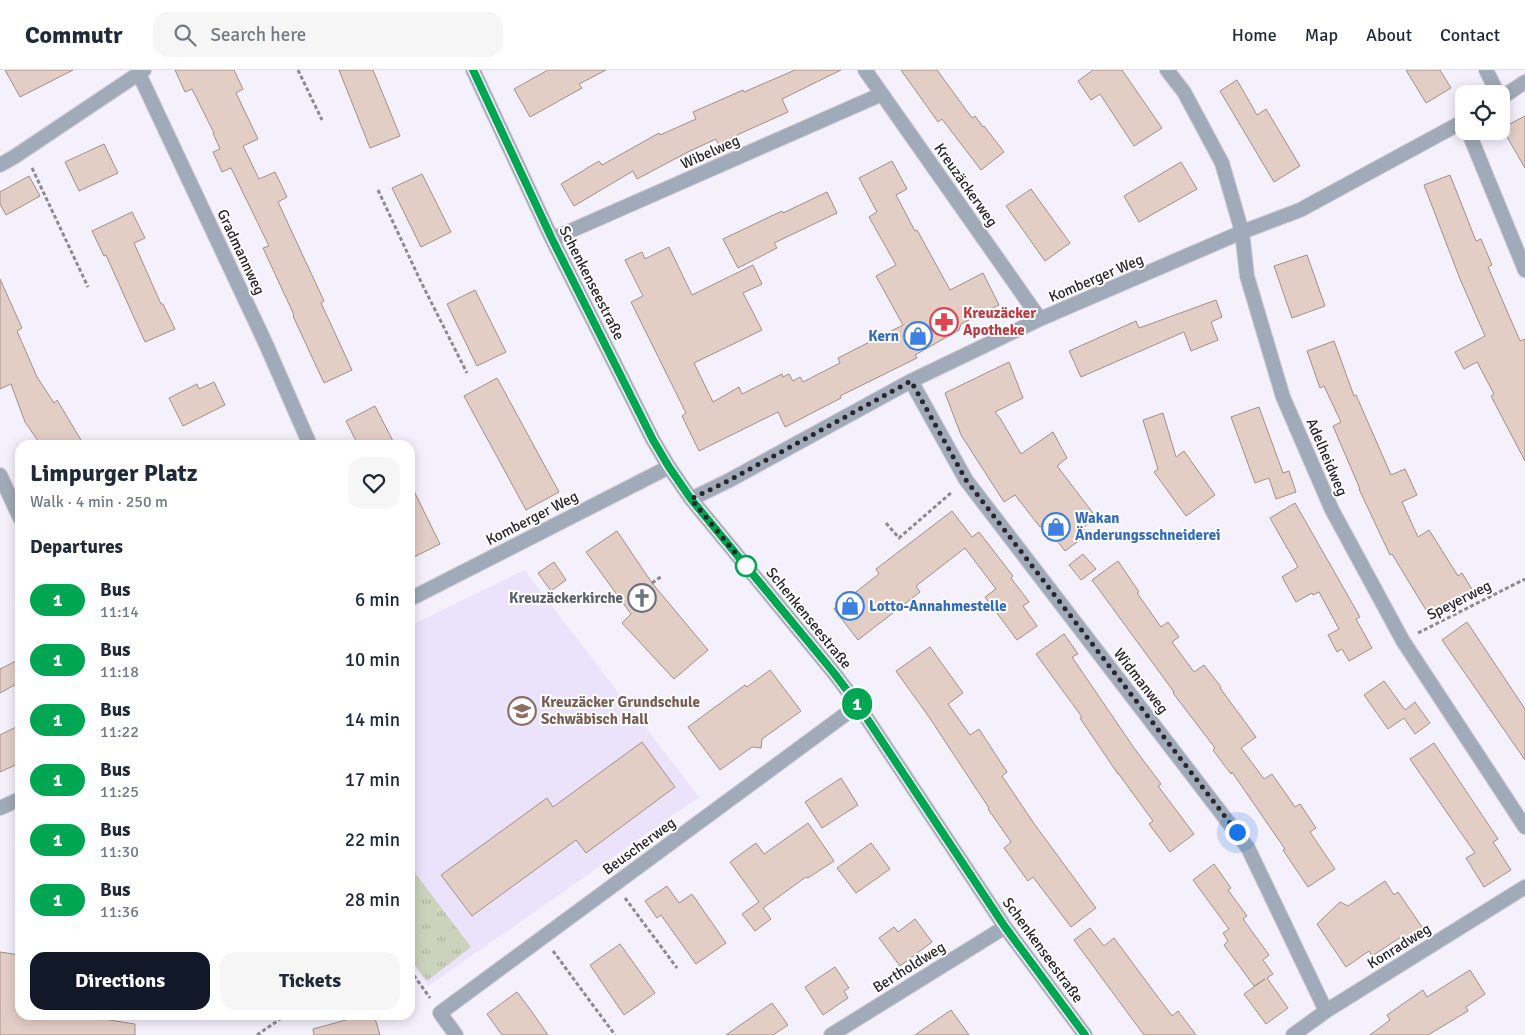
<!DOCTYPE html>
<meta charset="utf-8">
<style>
:root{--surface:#fff;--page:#f6f6f7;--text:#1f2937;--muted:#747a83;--line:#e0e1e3;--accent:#111827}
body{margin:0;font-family:Signika,sans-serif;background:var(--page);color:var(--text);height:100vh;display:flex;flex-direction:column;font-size:19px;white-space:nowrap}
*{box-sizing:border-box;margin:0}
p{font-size:16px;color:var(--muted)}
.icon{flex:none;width:28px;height:28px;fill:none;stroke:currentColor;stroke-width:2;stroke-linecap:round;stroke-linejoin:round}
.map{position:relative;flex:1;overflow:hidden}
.side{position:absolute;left:15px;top:370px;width:400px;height:580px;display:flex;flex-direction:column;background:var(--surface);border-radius:15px;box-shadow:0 2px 12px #0003}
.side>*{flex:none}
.badge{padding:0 10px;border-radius:16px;font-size:18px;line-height:32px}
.buttons{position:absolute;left:1455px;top:15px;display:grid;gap:10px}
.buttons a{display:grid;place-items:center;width:55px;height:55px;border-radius:10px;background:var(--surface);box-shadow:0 2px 12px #0003;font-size:25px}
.you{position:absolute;width:25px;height:25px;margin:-12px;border:4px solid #fff;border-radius:50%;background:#1a73e8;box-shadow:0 0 0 8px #1a73e833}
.map>.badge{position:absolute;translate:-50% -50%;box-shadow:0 0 0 2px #fff}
h2{padding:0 15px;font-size:19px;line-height:45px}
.round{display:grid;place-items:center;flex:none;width:52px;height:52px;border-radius:15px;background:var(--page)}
.head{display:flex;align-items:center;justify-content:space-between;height:85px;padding:0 15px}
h1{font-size:24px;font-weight:700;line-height:38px}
.cta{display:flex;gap:10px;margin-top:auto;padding:10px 15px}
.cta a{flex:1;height:58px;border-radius:15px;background:var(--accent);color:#fff;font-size:20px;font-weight:700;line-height:58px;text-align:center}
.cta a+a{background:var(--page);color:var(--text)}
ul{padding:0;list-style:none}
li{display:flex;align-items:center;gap:15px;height:60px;padding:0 15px}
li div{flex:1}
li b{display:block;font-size:19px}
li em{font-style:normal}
li .badge{min-width:55px;font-weight:700;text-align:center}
header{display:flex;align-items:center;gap:30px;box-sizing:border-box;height:70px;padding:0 25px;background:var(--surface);border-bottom:1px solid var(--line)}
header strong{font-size:24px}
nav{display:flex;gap:28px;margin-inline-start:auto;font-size:18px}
.search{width:350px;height:45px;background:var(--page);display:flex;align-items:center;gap:12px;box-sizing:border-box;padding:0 18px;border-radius:15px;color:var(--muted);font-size:19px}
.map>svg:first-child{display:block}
.built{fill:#ebe2fc}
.grass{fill:url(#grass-tufts)}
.building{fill:#e3cec6;stroke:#a38f87}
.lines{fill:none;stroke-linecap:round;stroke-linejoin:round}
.minor-casing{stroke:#cfccd7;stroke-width:16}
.path{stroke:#8d8992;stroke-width:3;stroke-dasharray:4 2.5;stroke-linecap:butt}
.minor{stroke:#a1aab8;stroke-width:14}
.line-casing{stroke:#fff;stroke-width:11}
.line{stroke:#00a651;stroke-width:8}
.walk{stroke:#29262d;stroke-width:5;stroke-dasharray:0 9}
.stop-dot{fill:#fff;stroke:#00a651;stroke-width:2.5}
.labels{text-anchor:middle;stroke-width:4;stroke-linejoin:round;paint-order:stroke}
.street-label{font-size:15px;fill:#29262d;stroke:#fff}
.health-label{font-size:15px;font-weight:bold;fill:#be3a42;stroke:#fff;text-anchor:start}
.shop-label{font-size:15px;font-weight:bold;fill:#366cbe;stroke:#fff;text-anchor:start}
.worship-label{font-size:15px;font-weight:bold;fill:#5b616d;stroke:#fff;text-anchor:end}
.education-label{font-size:15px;font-weight:bold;fill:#785e54;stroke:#fff;text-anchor:start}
</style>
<header>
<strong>Commutr</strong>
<div class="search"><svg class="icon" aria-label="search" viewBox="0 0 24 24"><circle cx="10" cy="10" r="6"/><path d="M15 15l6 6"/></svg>Search here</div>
<nav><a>Home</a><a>Map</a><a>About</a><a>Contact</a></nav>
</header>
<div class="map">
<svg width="1525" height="965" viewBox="0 0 1525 965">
<defs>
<pattern id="grass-tufts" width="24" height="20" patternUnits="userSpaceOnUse" patternTransform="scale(1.25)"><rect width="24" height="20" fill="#ccd2bc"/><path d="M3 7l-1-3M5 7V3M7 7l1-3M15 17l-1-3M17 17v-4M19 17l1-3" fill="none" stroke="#afb4a2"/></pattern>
</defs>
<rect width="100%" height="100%" fill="#f4f0fc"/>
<path class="built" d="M524,500L699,727L428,916L410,890V556Z"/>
<path class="grass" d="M412,799L471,877L427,911L410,889V801Z"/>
<path class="building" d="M5,0H73L20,27Z
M175,0H234L243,19L236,23L258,69L243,76L259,109L275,102L287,127L278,132L324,231L321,233L352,300L324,313L293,246L294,245L263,178L269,176L231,98L222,102L213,82L220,79L213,63H214L192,19L185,22Z
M339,0H373L400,66L370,78Z
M548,0H606L579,14L582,18L530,47L514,19Z
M795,0H841L782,29L788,42L737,65L740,71L721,80L716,69L688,82L637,109L633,101L574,136L561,114L599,91L602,95L659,63L660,65L696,49L693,42L743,20L744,22Z
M901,0H937L972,48L975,46L983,57L984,56L1004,82L981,100L942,49L938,52Z
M1093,0H1122L1162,58L1134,76L1100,24L1091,30L1078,11Z
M1406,0H1440L1451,18L1426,33Z
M1237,10L1257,45L1266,39L1300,96L1274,112L1220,21Z
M1525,46V98L1502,58Z
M104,74L118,103L79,121L65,92Z
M892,91L907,119L896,125L915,161L917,160L950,220L983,203L999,235L961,254L959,260L915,285L917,288L840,326L841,328L785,357L778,342L699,381L682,346L686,343L631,232L643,226L625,190L642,182L645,189L669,177L692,225L753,195L762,214L743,223L762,260L694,293L713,332L739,317L742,324L782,304L783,307L789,304L793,311L800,307L803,312L840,293L838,288L903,255L876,206L896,195L869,147L877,142L859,108Z
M1181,92L1197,119L1139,152L1124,126Z
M422,104L451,162L421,177L392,118Z
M1450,105L1476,171L1481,169L1492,195L1488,197L1520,271L1525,269V391L1491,326L1494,324L1477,292L1464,299L1455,282L1485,266L1460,209L1424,115Z
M29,106L40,126L6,145L0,134V122Z
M1031,119L1070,173L1045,191L1006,136Z
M827,122L837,143L774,173L777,178L738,198L723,169L782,141L783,143Z
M132,142L145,168L134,173L161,234H163L175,259L145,272L106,185L104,186L92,161Z
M1307,185L1325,236L1292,248L1274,196Z
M0,209L22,258L17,261L37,307L54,333L57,330L84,375H41L25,352L11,314L0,319Z
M475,220L506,282L477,296L447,234Z
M1216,230L1222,247L1211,252L1218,270L1191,281L1184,262L1081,307L1069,281L1136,251L1139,258Z
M1334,271L1354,326L1356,325L1391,405L1405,399L1417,425L1402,432L1418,467L1429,460L1458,506L1462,503L1473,521L1429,545L1392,484L1390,485L1359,419H1360L1333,356L1341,352L1324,316L1320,318L1307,281Z
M1009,292L1023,328L995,342L1000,348L1021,384L1053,362L1067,388L1057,396L1096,447L1083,458L1088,464L1065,481L1044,454L1040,457L1015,425L1004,432L961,365L945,323Z
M497,308L559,422L526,440L464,326Z
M214,312L225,335L183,356L169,328L197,314L199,319Z
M375,336L395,375H358L346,351Z
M1259,337L1283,403L1289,401L1296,422L1276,429L1269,408L1255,413L1231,347Z
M1163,343L1176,387L1184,381L1215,425L1186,446L1154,402L1158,399L1143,350Z
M410,413L440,474L410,489Z
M1295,433L1360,547L1356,549L1372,578L1349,591L1342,579L1337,582L1328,565L1339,559L1319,522L1313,525L1312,523L1296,532L1282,507L1298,497L1270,448Z
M952,441L972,467L979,462L1013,506L1011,508L1029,532L1023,536L1037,556L1017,570L985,527L996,519L965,478L916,516L920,522L858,570L834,539L879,504L876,499Z
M617,461L652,513L708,580L674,609L622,553L631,544L586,482Z
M1083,484L1096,499L1081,510L1069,495Z
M1118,491L1139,522L1137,523L1161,557L1168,552L1179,567L1172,572L1194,602L1204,595L1221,617L1220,618L1256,667L1241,678L1264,709L1272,704L1295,737L1300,734L1316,758L1310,762L1335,799L1308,817L1283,780L1285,779L1232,702L1231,704L1213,680L1215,678L1173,623L1174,622L1092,510Z
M554,492L566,510L551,521L538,503Z
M1467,552L1525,639V690L1442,570Z
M1064,564L1078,584L1072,587L1134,678L1161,714L1158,716L1194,764L1170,782L1149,754L1153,751L1118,703V704L1080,648L1082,647L1036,584Z
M930,577L963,623L948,634L970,665L979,659L1007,702L1002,706L1035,755L1096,838L1071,857L1033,807L1028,811L1004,778L1011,772L988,739L989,738L929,647L896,601Z
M20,589V612L0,623V599Z
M770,600L801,641L762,669L761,678L752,677L720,700L688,657L745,615L747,617Z
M1384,611L1405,640L1415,632L1430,653L1415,664L1404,648L1388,659L1364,625Z
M20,655V693L0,702V665Z
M642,672L675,717L586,783L576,770L472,846L441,805L547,728L553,737Z
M1434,673L1498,769L1493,772L1511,800L1484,817L1466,788L1475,783L1410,689Z
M841,708L858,735L822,758L805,732Z
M808,753L834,791L808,808L806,807L763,838L771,849L755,861L742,844L759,832L730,792L756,773L764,784Z
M871,773L890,799L856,823L837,798Z
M1214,794L1231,818L1228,820L1247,846L1243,849L1269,885L1263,890L1273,904L1267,908L1288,938L1266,954L1244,924L1265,909L1254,916L1224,875L1228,871L1223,863L1229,859L1193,810Z
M1385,811L1394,825L1398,822L1426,863L1407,876L1401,867L1372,886L1369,881L1346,897L1317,854L1340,832L1348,836Z
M667,816L679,833L692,824L726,873L696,894L661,845L657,848L645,831Z
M915,849L932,872L900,896L879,868L894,857L898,862Z
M1090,858L1104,876L1114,868L1172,946L1178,941L1196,965H1144L1074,870Z
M620,874L655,923L624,945L590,895Z
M0,882L20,885V945H78L135,954V965H0Z
M835,897L849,918L844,921L848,928L823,945L805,917Z
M1470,900L1485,924L1466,937L1468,941L1428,965H1370L1390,950L1387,945L1423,920L1427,927Z
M517,922L532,942L548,965H502L487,944Z
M772,933L788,955L773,965H726Z
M951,940L969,965H915Z
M364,945H374L380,965H314L313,959Z"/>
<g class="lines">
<defs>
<path id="minor" d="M473,0L552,169L653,370L669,397L691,429L834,603L858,635L1005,857L1085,965
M865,0L1040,249
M1167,0L1184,22L1222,93L1242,162L1247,206L1283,327L1332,440L1403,571L1525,757
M1486,0L1498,24
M139,4L265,272L310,375
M1501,28L1525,12
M1468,61L1525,200
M0,95L14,87L144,0
M552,169L882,24
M911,311L966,410L1248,778L1326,941
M0,405L20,448
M691,429L728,411L911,311L1040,249L1242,162L1300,140L1464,51
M410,529L669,397
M0,738L20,729
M456,965L440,943L858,635
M831,965L1005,857
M1293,965L1326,941L1525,817"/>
</defs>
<use href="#minor" class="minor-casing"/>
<path class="path" d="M298,0L322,50
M32,98L88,217
M378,120L421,212L467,303
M886,453L899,468L952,422
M652,513L662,506
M1418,563L1525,509
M625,828L677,898
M553,881L615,965
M410,900L430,928
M257,965L286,945"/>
<use href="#minor" class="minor"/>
</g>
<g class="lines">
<defs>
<path id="line" d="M473,0L552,169L653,370L669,397L691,429L834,603L858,635L1005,857L1085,965"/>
</defs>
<use href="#line" class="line-casing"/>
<use href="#line" class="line"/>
<path class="walk" d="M746,496L691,429L728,411L911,311L966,410L1237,762"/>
</g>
<defs>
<symbol id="pharmacy-ring" viewBox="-11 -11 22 22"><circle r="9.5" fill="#fff" stroke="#e0444e" stroke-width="1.5"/><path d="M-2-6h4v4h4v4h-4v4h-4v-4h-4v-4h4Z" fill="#e0444e"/></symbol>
<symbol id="shop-ring" viewBox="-11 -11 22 22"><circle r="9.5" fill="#fff" stroke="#3f7fe0" stroke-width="1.5"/><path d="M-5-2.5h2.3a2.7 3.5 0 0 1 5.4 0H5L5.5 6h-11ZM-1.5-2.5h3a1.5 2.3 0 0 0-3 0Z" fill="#3f7fe0"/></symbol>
<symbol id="church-ring" viewBox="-11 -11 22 22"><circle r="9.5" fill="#fff" stroke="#6b7280" stroke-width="1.5"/><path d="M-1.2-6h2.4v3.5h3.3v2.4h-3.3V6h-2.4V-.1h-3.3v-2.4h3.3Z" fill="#6b7280"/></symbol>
<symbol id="school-ring" viewBox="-11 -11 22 22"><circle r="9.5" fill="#fff" stroke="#8d6e63" stroke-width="1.5"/><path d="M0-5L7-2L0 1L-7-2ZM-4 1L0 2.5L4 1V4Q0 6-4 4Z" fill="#8d6e63"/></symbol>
</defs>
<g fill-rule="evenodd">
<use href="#pharmacy-ring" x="928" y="236" width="32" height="32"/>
<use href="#shop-ring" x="902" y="250" width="32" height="32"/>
<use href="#shop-ring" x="1040" y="441" width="32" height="32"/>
<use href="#church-ring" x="626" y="512" width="32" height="32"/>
<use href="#shop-ring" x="834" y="520" width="32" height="32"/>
<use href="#school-ring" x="506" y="625" width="32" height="32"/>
</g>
<circle class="stop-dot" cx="746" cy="496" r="10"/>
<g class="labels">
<g class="street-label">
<text transform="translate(710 82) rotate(-24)" y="5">Wibelweg</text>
<text transform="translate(966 115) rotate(55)" y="5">Kreuzäckerweg</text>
<text transform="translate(241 182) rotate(65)" y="5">Gradmannweg</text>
<text transform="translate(1096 208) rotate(-23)" y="5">Komberger Weg</text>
<text transform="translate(592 213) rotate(63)" y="5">Schenkenseestraße</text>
<text transform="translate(1327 387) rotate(67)" y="5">Adelheidweg</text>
<text transform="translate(532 448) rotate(-27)" y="5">Komberger Weg</text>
<text transform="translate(1459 530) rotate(-27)" y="5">Speyerweg</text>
<text transform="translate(809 548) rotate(51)" y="5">Schenkenseestraße</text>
<text transform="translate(1141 611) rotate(52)" y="5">Widmanweg</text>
<text transform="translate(639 776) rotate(-36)" y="5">Beuscherweg</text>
<text transform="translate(1399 876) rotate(-32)" y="5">Konradweg</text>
<text transform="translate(1043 880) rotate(54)" y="5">Schenkenseestraße</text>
<text transform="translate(909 897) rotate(-32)" y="5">Bertholdweg</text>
</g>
<g class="health-label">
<text x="963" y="248">Kreuzäcker<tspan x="963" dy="17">Apotheke</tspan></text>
</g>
<g class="shop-label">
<text x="899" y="271" text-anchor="end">Kern</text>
<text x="1075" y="453">Wakan<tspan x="1075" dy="17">Änderungsschneiderei</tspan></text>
<text x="869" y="541">Lotto-Annahmestelle</text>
</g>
<g class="worship-label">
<text x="623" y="533">Kreuzäckerkirche</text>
</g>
<g class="education-label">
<text x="541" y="637">Kreuzäcker Grundschule<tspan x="541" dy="17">Schwäbisch Hall</tspan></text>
</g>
</g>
</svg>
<div class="buttons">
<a><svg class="icon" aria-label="locate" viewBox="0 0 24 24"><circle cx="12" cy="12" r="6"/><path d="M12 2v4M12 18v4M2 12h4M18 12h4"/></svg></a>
</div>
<div class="you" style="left:1237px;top:762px"></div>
<b class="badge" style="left:857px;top:634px;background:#00a651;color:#fff">1</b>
<section class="side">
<div class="head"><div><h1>Limpurger Platz</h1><p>Walk · 4 min · 250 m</p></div><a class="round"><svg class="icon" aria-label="heart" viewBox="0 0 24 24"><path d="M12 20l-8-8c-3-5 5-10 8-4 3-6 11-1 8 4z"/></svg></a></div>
<h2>Departures</h2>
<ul>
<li><span class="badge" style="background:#00a651;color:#fff">1</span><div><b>Bus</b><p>11:14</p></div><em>6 min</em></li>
<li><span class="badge" style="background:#00a651;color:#fff">1</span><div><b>Bus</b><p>11:18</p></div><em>10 min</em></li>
<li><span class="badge" style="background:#00a651;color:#fff">1</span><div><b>Bus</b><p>11:22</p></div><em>14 min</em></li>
<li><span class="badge" style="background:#00a651;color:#fff">1</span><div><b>Bus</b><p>11:25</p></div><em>17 min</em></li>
<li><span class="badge" style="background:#00a651;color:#fff">1</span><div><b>Bus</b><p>11:30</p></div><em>22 min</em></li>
<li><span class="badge" style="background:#00a651;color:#fff">1</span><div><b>Bus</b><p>11:36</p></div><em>28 min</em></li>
</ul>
<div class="cta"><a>Directions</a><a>Tickets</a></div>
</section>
</div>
